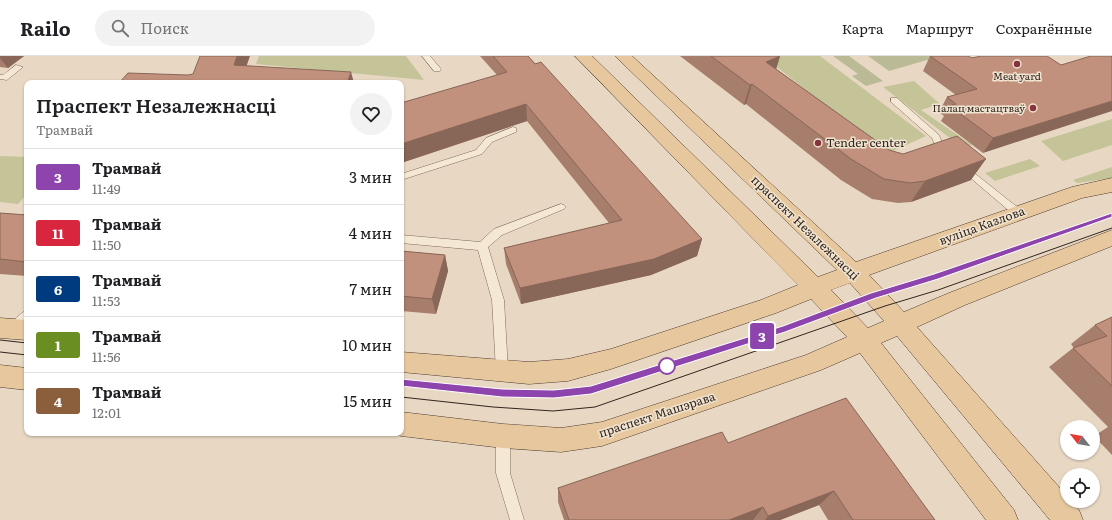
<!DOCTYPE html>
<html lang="ru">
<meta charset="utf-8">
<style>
:root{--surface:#fff;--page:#f2f2f2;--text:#202124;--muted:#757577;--line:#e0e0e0}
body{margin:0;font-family:Literata,serif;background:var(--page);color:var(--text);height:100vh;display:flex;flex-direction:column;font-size:15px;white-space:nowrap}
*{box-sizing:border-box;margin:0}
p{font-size:13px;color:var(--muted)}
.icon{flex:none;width:22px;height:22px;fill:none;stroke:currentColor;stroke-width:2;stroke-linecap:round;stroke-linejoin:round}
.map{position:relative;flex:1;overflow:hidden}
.side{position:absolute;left:24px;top:24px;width:380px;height:356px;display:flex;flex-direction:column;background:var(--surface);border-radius:8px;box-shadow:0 1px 3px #0004}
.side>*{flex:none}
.badge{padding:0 8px;border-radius:3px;font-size:14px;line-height:26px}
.needle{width:26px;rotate:301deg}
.fabs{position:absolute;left:1060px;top:364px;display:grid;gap:8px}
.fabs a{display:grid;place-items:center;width:40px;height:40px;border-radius:50%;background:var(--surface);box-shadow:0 1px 3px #0004;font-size:20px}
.map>.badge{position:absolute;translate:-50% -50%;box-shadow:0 0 0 2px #fff}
.round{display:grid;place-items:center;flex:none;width:42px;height:42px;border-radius:21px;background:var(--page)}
.overview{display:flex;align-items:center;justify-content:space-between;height:68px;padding:0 12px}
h1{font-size:19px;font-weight:600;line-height:30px}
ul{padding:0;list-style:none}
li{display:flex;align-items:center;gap:12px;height:56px;padding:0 12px;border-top:1px solid var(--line)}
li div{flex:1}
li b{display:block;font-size:15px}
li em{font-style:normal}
li .badge{min-width:44px;font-weight:700;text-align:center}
header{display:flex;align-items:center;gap:24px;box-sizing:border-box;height:56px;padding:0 20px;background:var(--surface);border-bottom:1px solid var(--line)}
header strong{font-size:19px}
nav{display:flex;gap:22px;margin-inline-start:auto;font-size:14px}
.search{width:280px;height:36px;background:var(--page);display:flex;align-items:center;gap:10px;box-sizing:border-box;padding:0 14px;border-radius:22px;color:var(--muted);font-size:15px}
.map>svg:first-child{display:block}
.green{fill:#c4c498}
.cemetery{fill:#baba96}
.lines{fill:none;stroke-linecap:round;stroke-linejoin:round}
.service-casing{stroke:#806b5c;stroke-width:1}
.primary-casing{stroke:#4e3a30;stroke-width:1}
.service{fill:#f4e7d4;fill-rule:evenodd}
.primary{fill:#e7c89e;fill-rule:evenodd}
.tram{stroke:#31251e;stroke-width:1}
.wall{fill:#a77d6c}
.shaded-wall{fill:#886658}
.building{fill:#c2917d;stroke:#886658}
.line{fill:#8e44ad;stroke:#fff}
.poi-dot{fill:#87333d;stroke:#f0e4d1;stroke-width:1.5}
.stop-dot{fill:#fff;stroke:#8e44ad;stroke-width:2}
.labels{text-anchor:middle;stroke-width:3;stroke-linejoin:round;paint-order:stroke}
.far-poi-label{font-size:10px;fill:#31251e;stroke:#f0e4d1}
.poi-label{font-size:12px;fill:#31251e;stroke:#f0e4d1;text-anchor:start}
.street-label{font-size:12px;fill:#31251e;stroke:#f0e4d1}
</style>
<header>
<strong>Railo</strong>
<div class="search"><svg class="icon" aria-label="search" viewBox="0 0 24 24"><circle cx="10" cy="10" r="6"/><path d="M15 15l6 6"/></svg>Поиск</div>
<nav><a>Карта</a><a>Маршрут</a><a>Сохранённые</a></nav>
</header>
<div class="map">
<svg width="1112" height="464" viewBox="0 0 1112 464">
<rect width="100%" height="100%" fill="#e8d8c3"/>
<path class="green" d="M259,0H406L424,24L256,8Z
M763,0H820L926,80L886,98Z
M914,25L940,48L921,54L972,89L963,92L883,31Z
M1112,63V89L1063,105L1041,85Z
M0,100L27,101V138L18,148L0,146Z
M1030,103L1040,110L995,125L985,117Z
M1112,111V122L1077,127L1073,124Z"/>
<path class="cemetery" d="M833,0H849L883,25L866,30L852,20L858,18Z
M868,0H941L889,15Z"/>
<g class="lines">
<defs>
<path id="service" d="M422,0H430L441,13L440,15H434Z
M16,9L23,11L7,24L0,23V19H3Z
M891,42H897L939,79L943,89L952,97L950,99H944L936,92L932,82L891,46Z
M513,71L516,72V76L492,86L482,98L401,124V118L476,94L486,82Z
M963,108L1022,155L1023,157L1022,159H1014L960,113V109Z
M561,148L564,149L566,151L564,153L502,179L488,191L504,244L508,314L506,318L502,319L498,318L496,314L492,244L478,194L401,187V179L480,186L494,173Z
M27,254V267C22,272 18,279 10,276L8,273C12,266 20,257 27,254Z
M503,374L508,376L510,380V417L524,464H510L496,417V380L498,376Z"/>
<path id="primary" d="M575,0H592L818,221L837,214L615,0H632L856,206L1072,131L1112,122V136L1082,142L869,219L904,256L949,237L1112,174V190L965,249L917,271L1067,440V445H1071L1079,454L1083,464H1050L897,280L881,287L1014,454L1018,464H986L860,297L821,314L602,390L561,396L503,392L401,380L393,377H401V356L503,368L561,372L602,366L806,299L847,281L811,243L776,257L611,313L568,325L529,328L401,316V296L529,306L568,303L611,293L761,244L798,229ZM850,227L884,265L868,272L831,234Z
M0,262L27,264V284L0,282Z
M0,309L27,312V334L0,331Z"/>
</defs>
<use href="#service" class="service-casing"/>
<use href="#primary" class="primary-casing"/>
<use href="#service" class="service"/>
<use href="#primary" class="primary"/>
<path class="tram" d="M0,284L27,287
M0,296L27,299
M401,326L502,337L554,338L591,334L785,273L874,239L936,221L1112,160
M401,341L493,351L553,355L595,351L885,250L938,234L1112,172"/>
</g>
<path class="wall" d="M0,0H24L8,12L0,11Z
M480,0H528L702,183L697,200L651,219L521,248L506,208L504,192L609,167L527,65L401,107V47L497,19Z
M680,0H780L776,13L889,94L971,124L911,146L898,147L872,143L841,124L746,48L744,49Z
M930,0L972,2L1061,9L983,97L941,65L944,60L939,56L947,41L956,39L923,15Z
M0,157L27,159V220L0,218Z
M401,195L445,199L448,215L436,258L401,255Z
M1112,261V399L1094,380L1108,371L1049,311L1073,292H1074L1071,288L1095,269Z
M728,387L935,464H828L819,449L780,464H564L558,446V432Z"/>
<path class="shaded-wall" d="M0,0H24L8,12L0,2Z
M237,0H250L241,26L234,9Z
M780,0L774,20L766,6Z
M351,16L354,27H347Z
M752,28L746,48L744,49L750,29Z
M1112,45V55L983,97L993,82Z
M526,48L527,65L401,107V88Z
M986,103L971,124L911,146L925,125Z
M702,183L697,200L651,219L521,248L520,232Z
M445,199L448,215L436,258L432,243Z
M834,435L819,449L780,464H765L768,460Z
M763,451L753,464H729Z"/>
<path class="building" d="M200,0H237L234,9L351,16L347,27H119L128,17L188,19L193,18Z
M493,0H528L535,8L541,6L702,183L654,203L520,232L504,192L622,164L526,48L401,88V47L507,16Z
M711,0H780L766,6L889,94L903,98L957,80L986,103L925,125L910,127L884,123L851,103L752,28L750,29Z
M930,0H968L972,2L981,0H1047L1061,9L1091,0H1112V45L993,82L950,50L956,48L947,41L977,33Z
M0,157L27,159V206L0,203Z
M401,195L445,199L432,243L401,240Z
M1112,261V330L1073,292L1107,280L1095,269Z
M846,342L935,464H853L834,435L768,460L763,451L729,464H569L558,432L722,376L728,387Z"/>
<path class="line" d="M1112,157V161L938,223L876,242L785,276L591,338L554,342L502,341L401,330L397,326L401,323L502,333L554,334L591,330L783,270L871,237L934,218Z"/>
<g class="poi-dot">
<circle cx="1017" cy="8" r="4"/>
<circle cx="1033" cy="52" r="4"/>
<circle cx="818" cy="87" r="4"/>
</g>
<circle class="stop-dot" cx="667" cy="310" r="8"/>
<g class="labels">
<g class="far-poi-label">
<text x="1017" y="24">Meat yard</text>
<text x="1025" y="56" text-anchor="end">Палац мастацтваў</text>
</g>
<g class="poi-label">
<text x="826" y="91">Tender center</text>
</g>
<g class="street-label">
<text transform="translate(982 170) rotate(-20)" y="4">вуліца Казлова</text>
<text transform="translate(805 172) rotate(44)" y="4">праспект Незалежнасці</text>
<text transform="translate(657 359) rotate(-18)" y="4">праспект Машэрава</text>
</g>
</g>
</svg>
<div class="fabs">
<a><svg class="needle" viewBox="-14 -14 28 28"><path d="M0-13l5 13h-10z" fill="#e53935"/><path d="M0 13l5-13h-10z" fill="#757577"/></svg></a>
<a><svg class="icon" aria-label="locate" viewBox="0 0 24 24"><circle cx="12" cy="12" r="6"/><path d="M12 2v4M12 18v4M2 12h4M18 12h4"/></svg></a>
</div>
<b class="badge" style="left:762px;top:280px;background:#8e44ad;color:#fff">3</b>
<section class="side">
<div class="overview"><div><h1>Праспект Незалежнасці</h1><p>Трамвай</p></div><a class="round"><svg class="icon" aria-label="heart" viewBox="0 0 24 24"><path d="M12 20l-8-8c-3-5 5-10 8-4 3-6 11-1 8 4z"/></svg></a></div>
<ul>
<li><span class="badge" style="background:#8e44ad;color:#fff">3</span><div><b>Трамвай</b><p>11:49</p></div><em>3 мин</em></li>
<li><span class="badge" style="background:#d7263d;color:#fff">11</span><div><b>Трамвай</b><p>11:50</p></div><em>4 мин</em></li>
<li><span class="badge" style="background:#003b80;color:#fff">6</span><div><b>Трамвай</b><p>11:53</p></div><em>7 мин</em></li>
<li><span class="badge" style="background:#6b8e23;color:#fff">1</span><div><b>Трамвай</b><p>11:56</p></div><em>10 мин</em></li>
<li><span class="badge" style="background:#8b5e3c;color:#fff">4</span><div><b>Трамвай</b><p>12:01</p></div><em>15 мин</em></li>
</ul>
</section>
</div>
